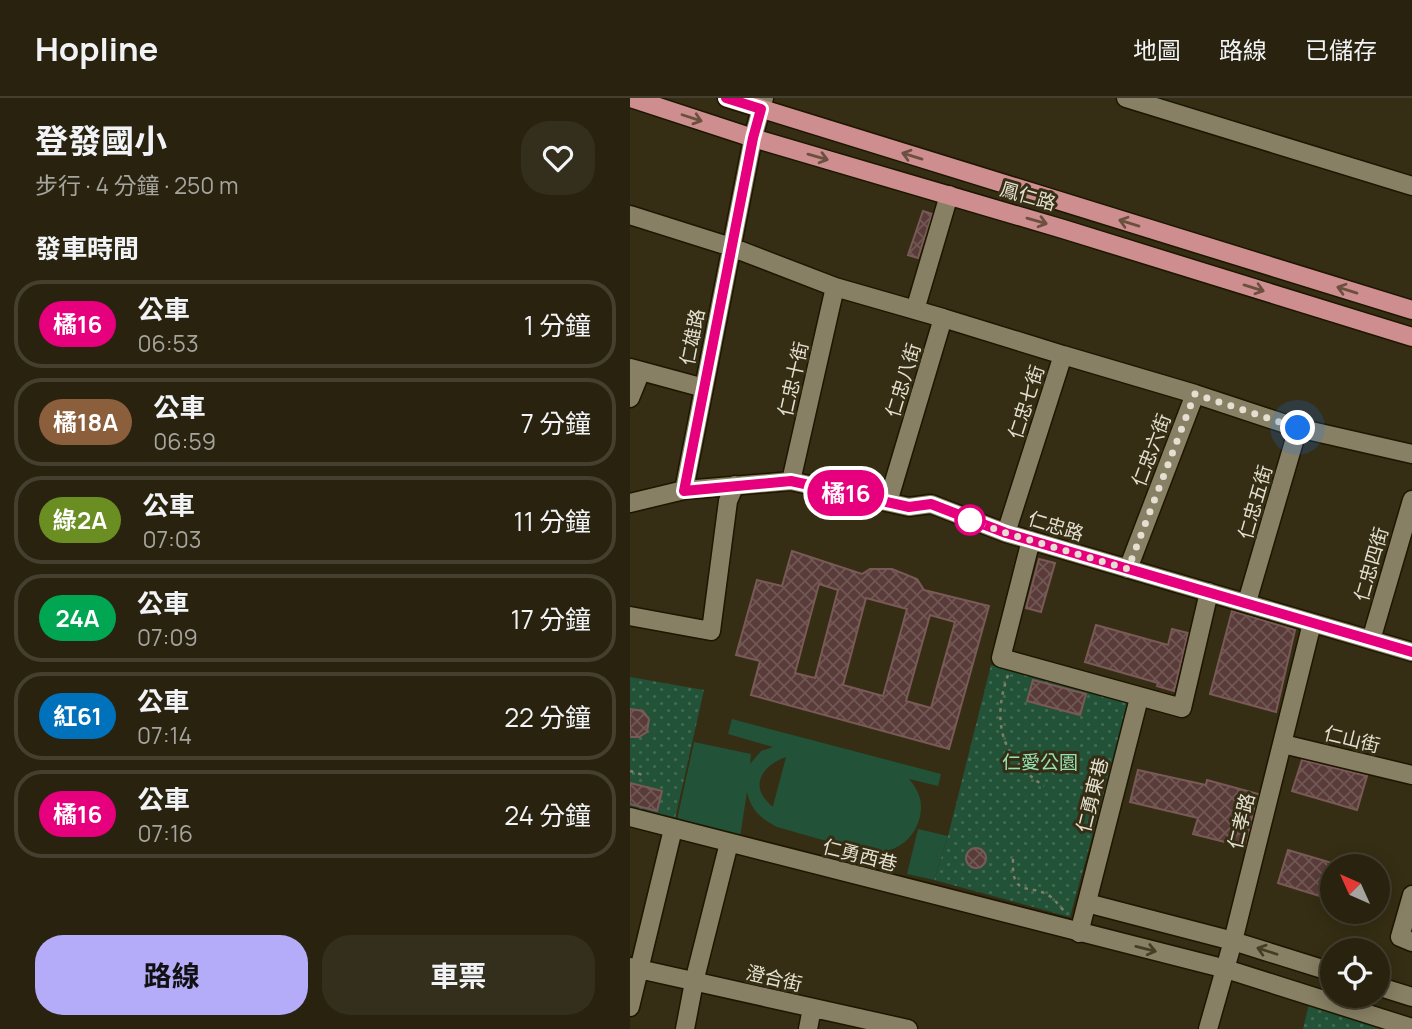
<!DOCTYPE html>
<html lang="zh-TW">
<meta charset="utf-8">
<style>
:root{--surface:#28220f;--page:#342f1d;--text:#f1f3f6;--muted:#a5a49e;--line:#443f2f;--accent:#b4acf9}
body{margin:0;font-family:Manrope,"Noto Sans TC",sans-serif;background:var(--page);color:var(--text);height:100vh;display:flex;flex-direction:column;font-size:26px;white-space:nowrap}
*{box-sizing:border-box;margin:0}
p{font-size:23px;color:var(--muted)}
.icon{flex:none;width:38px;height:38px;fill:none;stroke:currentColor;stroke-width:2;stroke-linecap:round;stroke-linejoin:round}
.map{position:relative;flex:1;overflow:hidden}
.drawer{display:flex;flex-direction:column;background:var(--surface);width:630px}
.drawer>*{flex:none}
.badge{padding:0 14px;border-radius:23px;font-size:24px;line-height:46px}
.needle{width:46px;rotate:315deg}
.fabs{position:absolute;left:690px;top:756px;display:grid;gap:14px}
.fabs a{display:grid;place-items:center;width:70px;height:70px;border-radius:50%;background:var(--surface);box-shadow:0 4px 18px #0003,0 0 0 2px var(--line);font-size:35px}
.you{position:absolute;width:35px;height:35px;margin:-18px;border:5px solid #fff;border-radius:50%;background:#1a73e8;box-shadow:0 0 0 10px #1a73e833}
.map>.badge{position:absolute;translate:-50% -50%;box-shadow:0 0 0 4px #fff}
h2{padding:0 35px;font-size:26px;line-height:63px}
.round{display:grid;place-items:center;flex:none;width:74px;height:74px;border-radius:28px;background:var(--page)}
.headline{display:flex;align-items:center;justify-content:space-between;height:119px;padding:0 35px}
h1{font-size:33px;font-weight:700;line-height:52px}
.cta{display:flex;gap:14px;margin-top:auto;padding:14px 35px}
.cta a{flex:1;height:80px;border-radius:28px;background:var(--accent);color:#111;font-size:28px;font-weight:700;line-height:80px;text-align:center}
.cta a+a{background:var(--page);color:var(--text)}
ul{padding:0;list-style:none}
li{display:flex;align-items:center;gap:21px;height:88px;margin:0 14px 10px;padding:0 21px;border:4px solid var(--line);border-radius:28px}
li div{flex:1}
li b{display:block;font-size:26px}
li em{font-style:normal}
li .badge{min-width:77px;font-weight:700;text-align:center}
header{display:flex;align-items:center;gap:42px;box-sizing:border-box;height:98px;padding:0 35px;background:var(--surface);border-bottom:2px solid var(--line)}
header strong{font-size:33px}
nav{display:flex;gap:38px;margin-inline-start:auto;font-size:24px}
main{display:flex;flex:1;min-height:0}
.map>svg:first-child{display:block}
.grass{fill:url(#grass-dots)}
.pitch{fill:#225237;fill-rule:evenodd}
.building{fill:url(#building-cross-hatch);stroke:#795a57;stroke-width:2;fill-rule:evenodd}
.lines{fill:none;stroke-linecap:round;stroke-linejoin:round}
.minor-casing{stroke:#1d1600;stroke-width:21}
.major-casing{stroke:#1d1600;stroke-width:21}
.path{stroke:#827d68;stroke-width:2.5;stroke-dasharray:3.5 5;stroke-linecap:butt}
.minor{stroke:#888064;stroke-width:18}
.major{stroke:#ce8e90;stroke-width:18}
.oneway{stroke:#6b503f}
.oneway2{stroke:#463e24}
.line-casing{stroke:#fff;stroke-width:16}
.line{stroke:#e6007e;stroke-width:10}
.walk{stroke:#e4e0d1;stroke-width:7;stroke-dasharray:0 12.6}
.stop-dot{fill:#fff;stroke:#e6007e;stroke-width:3.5}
.labels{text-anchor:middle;stroke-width:6;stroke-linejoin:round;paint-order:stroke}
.street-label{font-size:19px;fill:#e4e0d1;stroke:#352e14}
.park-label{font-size:19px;fill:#95e1b3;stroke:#352e14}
</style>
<header>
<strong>Hopline</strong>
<nav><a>地圖</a><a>路線</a><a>已儲存</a></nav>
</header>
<main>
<section class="drawer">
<div class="headline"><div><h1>登發國小</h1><p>步行 · 4 分鐘 · 250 m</p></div><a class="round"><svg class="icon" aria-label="heart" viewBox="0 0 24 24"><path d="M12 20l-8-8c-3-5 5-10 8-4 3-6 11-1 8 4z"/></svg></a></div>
<h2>發車時間</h2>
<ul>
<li><span class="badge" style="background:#e6007e;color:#fff">橘16</span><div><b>公車</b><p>06:53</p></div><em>1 分鐘</em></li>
<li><span class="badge" style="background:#8b5e3c;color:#fff">橘18A</span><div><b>公車</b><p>06:59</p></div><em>7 分鐘</em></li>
<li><span class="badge" style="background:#6b8e23;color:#fff">綠2A</span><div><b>公車</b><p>07:03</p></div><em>11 分鐘</em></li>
<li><span class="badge" style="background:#00a651;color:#fff">24A</span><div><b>公車</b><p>07:09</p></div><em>17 分鐘</em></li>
<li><span class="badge" style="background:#0072bc;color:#fff">紅61</span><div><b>公車</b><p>07:14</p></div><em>22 分鐘</em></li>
<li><span class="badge" style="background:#e6007e;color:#fff">橘16</span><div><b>公車</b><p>07:16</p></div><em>24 分鐘</em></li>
</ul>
<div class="cta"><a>路線</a><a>車票</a></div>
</section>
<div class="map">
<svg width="782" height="931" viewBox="0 0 782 931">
<defs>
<pattern id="grass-dots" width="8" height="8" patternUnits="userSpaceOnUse" patternTransform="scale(1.75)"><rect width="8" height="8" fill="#225237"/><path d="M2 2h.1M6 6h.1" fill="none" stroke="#426b53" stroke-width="1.8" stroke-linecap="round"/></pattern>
<pattern id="building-cross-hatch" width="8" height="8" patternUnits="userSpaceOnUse" patternTransform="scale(1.75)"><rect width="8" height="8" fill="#593c39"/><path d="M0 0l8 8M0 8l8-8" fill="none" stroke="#715855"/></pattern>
</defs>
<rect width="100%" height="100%" fill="#352e14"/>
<path class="grass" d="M361,567L499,605L440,819L304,782L318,738Z
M0,579L74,592L45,721L0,710Z
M679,906L759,931H673Z"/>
<path class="pitch" d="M102,621L311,676L308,688L279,681C291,695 294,708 288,725C282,741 269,751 252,754C238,756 165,734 147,729C130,720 121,712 117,694L110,739L47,722L64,644L121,656L120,666L131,653L143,649L98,636ZM156,659L143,708V709C118,689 131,668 156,659Z
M288,731L318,738L304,782L277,776Z"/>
<path class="building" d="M293,113L302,116L288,160L278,157Z
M162,453L232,476L240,471H262L287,481L294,492L359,508L319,651L121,597L130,563L106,557L127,482L152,488ZM189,486L208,492L185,580L165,575ZM236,500L277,511L253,598L213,587ZM300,517L325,524L301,610L276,603Z
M409,461L425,465L411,514L396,510Z
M602,513L665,532L646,614L580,596Z
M466,527L538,547L542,531L558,535L544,593L527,588L528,585L455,564Z
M403,582L456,596L450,617L397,603Z
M0,611L13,613L19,621L17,634L9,639H0Z
M672,662L737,678L727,712L662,693Z
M508,672L576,687L577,682L628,696L615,749L563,736L568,720L500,704Z
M0,685L32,693L27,713L0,706Z
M336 760a10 10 0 1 1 20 0a10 10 0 1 1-20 0Z
M658,752L702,765V802L648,785Z"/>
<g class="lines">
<defs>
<path id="minor" d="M496,0L782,88
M0,117L101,149L205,189L313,220
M285,212L319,97
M433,257L565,296
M0,270L74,290
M0,300L11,273
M668,330L782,356
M161,383L205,189
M54,392L123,40L134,0
M258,404L313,220L433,257L376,435
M0,405L54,392L161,383L279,409L301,406L376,435L782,554
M401,442L371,560L552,610L579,494
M498,471L565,296L668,330L617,504
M0,518L81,533L98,403L105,387
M741,542L782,402
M653,646L782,677
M0,719L596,871L782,930
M782,797L770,839L782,844
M457,805L603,843L702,874
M449,835L509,600
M0,869L278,931
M747,888L782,899
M0,909L43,731
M55,931L64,884L99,745
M178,931L182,910
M578,931L603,843L682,525"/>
<path id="major" d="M1,0L123,40L433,131L782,239
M97,0L782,212"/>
</defs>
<use href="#minor" class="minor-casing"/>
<use href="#major" class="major-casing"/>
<path class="path" d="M378,577C361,625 372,660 414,688
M0,673L13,677
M383,761C381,802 401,784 421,799C426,803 431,810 436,815"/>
<use href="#minor" class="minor"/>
<use href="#major" class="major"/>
</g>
<defs><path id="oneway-shaft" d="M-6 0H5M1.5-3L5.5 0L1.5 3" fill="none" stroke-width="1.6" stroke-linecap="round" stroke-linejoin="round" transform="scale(1.75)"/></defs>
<g class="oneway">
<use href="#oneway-shaft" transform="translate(62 20) rotate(18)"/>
<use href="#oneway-shaft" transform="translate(282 58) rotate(-163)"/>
<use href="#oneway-shaft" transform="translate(188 59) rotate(16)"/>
<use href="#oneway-shaft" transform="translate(407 123) rotate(16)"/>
<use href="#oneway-shaft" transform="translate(499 125) rotate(-163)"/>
<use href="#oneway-shaft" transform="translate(624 190) rotate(17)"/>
<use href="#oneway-shaft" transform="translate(717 192) rotate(-163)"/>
</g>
<g class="oneway2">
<use href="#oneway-shaft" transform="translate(516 851) rotate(14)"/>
<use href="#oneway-shaft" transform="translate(637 853) rotate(-162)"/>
</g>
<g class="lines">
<defs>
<path id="line" d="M96,0L131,11L123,40L54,393L161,383L279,409L301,406L376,435L782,554"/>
</defs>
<use href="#line" class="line-casing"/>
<use href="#line" class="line"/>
<path class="walk" d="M340,422L376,435L498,471L565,296L668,330"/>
</g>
<circle class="stop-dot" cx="340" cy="422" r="14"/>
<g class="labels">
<g class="street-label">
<text transform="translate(398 98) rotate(16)" y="7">鳳仁路</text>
<text transform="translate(62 239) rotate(-79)" y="7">仁雄路</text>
<text transform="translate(163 281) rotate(-77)" y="7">仁忠十街</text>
<text transform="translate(273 282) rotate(-73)" y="7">仁忠八街</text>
<text transform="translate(396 304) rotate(-72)" y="7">仁忠七街</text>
<text transform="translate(521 352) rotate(-69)" y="7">仁忠六街</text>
<text transform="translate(625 404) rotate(-74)" y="7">仁忠五街</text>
<text transform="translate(426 428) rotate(17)" y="7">仁忠路</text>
<text transform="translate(741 466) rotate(-74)" y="7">仁忠四街</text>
<text transform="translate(722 641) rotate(14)" y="7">仁山街</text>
<text transform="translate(462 697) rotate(-76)" y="7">仁勇東巷</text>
<text transform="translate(611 723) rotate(-76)" y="7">仁孝路</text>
<text transform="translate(230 757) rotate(14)" y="7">仁勇西巷</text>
<text transform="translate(144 880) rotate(13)" y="7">澄合街</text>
</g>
<g class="park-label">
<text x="410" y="671">仁愛公園</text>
</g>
</g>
</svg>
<div class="fabs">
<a><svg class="needle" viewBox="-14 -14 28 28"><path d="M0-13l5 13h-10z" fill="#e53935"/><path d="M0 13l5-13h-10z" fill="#a5a49e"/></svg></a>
<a><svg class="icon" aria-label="locate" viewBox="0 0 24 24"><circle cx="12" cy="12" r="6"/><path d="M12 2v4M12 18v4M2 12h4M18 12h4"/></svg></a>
</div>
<div class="you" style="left:668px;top:330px"></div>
<b class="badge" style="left:216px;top:395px;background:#e6007e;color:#fff">橘16</b>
</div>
</main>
